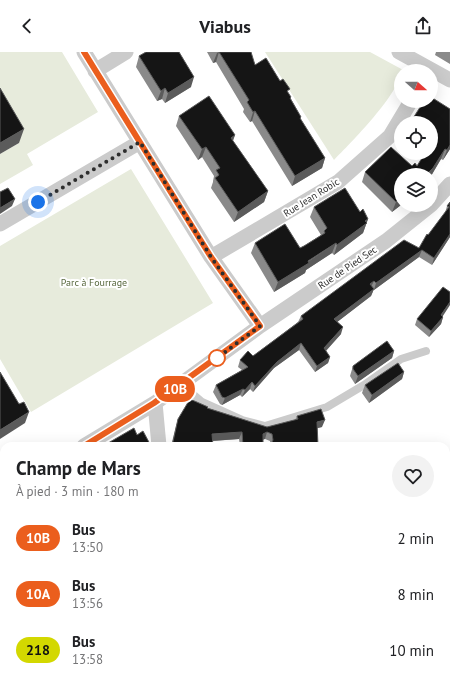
<!DOCTYPE html>
<html lang="fr">
<meta charset="utf-8">
<style>
:root{--surface:#fff;--page:#f2f2f2;--text:#202124;--muted:#757577}
body{margin:0;font-family:"PT Sans",sans-serif;background:var(--page);color:var(--text);height:100vh;display:flex;flex-direction:column;font-size:15px;white-space:nowrap}
*{box-sizing:border-box;margin:0}
p{font-size:13px;color:var(--muted)}
.icon{flex:none;width:22px;height:22px;fill:none;stroke:currentColor;stroke-width:2;stroke-linecap:round;stroke-linejoin:round}
.map{position:relative;flex:1;overflow:hidden}
.side{position:absolute;left:0px;top:390px;width:450px;height:244px;display:flex;flex-direction:column;background:var(--surface);border-radius:12px 12px 0 0;box-shadow:0 4px 16px #0002}
.side>*{flex:none}
.badge{padding:0 8px;border-radius:13px;font-size:14px;line-height:26px}
.needle{width:26px;rotate:111deg}
.fabs{position:absolute;left:394px;top:12px;display:grid;gap:8px}
.fabs a{display:grid;place-items:center;width:44px;height:44px;border-radius:50%;background:var(--surface);box-shadow:0 4px 16px #0002;font-size:20px}
.you{position:absolute;width:20px;height:20px;margin:-10px;border:3px solid #fff;border-radius:50%;background:#1a73e8;box-shadow:0 0 0 6px #1a73e833}
.map>.badge{position:absolute;translate:-50% -50%;box-shadow:0 0 0 2px #fff}
.round{display:grid;place-items:center;flex:none;width:42px;height:42px;border-radius:21px;background:var(--page)}
.overview{display:flex;align-items:center;justify-content:space-between;height:68px;padding:0 16px}
h1{font-size:19px;font-weight:800;line-height:30px}
ul{padding:0;list-style:none}
li{display:flex;align-items:center;gap:12px;height:56px;padding:0 16px}
li div{flex:1}
li b{display:block;font-size:15px}
li em{font-style:normal}
li .badge{min-width:44px;font-weight:700;text-align:center}
header{display:flex;justify-content:space-between;align-items:center;height:52px;padding:0 16px;background:var(--surface);font-size:18px;font-weight:800}
.map>svg:first-child{display:block}
.green{fill:#e7ebdc}
.lines{fill:none;stroke-linecap:round;stroke-linejoin:round}
.lane{stroke:#cbcbcb;stroke-width:8}
.street{stroke:#cbcbcb;stroke-width:15}
.wall{fill:#8a8a8a;fill-rule:evenodd}
.shaded-wall{fill:#5b5b5b}
.building{fill:#151515;stroke:#5b5b5b;fill-rule:evenodd}
.line-casing{stroke:#fff;stroke-width:9}
.line{stroke:#eb5e1d;stroke-width:6}
.walk{stroke:#2e2e2e;stroke-width:4;stroke-dasharray:0 7.2}
.stop-dot{fill:#fff;stroke:#eb5e1d;stroke-width:2}
.labels{text-anchor:middle;stroke-width:4;stroke-linejoin:round;paint-order:stroke}
.street-label{font-size:10px;fill:#2e2e2e;stroke:#fff}
.park-label{font-size:10px;fill:#58683e;stroke:#fff}
</style>
<header><svg class="icon" aria-label="back" viewBox="0 0 24 24"><path d="M15 5l-7 7 7 7"/></svg>Viabus<svg class="icon" aria-label="share" viewBox="0 0 24 24"><path d="M12 15V3M7 8l5-5 5 5M5 13v7h14v-7"/></svg></header>
<div class="map">
<svg width="450" height="634" viewBox="0 0 450 634">
<rect width="100%" height="100%" fill="#fff"/>
<path class="green" d="M0,0H62L98,60L27,102L33,113L0,132V102L19,91L0,58Z
M265,0H370L405,19H401C401,40 350,92 334,108Z
M131,117L213,251L31,360L0,307V194Z
M446,437H450V634H382V630H446Z
M76,630H115L116,634H78Z"/>
<g class="lines">
<path class="lane" d="M181,332L202,350L242,368L265,374L327,355L364,333L401,307L426,299"/>
<path class="street" d="M84,0L211,205L260,274
M399,0L450,28
M95,19L126,0
M431,153L450,132
M0,172L140,90
M211,205L338,130L390,84L411,49
M155,351L159,394
M84,394L155,351L260,274L386,189L431,153
M0,444L4,441
M0,587L4,593
M31,630L34,634
M186,630L187,634"/>
</g>
<path class="wall" d="M207,0H251L255,13L280,29L288,40L291,47L301,65L300,68L325,106L322,116L292,134L252,69L250,70L243,60L244,57L216,10L213,11Z
M436,0H450V12L435,3Z
M139,4L191,35L165,51L162,47L157,49L136,15Z
M450,57V97L443,108L441,107L431,124V123H401V153L392,160L362,130L365,120L417,114L431,101V71Z
M179,64L235,83L233,89L268,139L264,150L234,170L211,136L213,130V129L214,124L202,105L198,108L176,74Z
M450,150V185L432,213L419,205L374,238V237L371,244L337,270L341,282L326,299L330,305L328,311L315,320L299,298L274,316L253,340L250,337L242,345L240,343L222,353L220,352L213,340L216,333L242,318L238,315L240,308L253,304L298,270L301,264L419,196L445,161L447,154Z
M314,155L360,160L368,167L363,181L334,203L332,201L306,218L305,221L274,240L251,201L255,191L300,196L304,194L321,183L310,165Z
M442,264L443,265L441,272L429,285L415,273L417,267Z
M394,299L392,306L355,332L350,324L353,314Z
M404,320L402,327L369,351L362,341L365,333Z
M208,356L267,375L295,368L297,364L322,375L317,376L318,394H240L239,387L213,389V394H171L176,374L178,367ZM263,387H265L270,389V392L267,393L263,390Z
M4,452V513H2L4,516V563L0,557V454Z
M139,630H185L188,633H193L194,632V630H331L330,634H140Z"/>
<path class="shaded-wall" d="M219,0L216,10L213,11L217,1Z
M194,25L191,35L165,51L168,41Z
M165,36L162,47L157,49L161,39Z
M255,59L252,69L250,70L253,60Z
M24,77L19,91L0,102V91Z
M235,83L231,93V86Z
M450,93V97L443,108L447,98Z
M206,95L202,105L198,108L202,97Z
M445,97L441,107L431,124V123H426Z
M325,106L322,116L292,134L295,124Z
M268,139L264,150L234,170L238,160Z
M401,146V153L392,160L396,150Z
M15,147L12,154L0,162V156Z
M368,167L363,181L334,203L337,193Z
M450,182V185L432,213L434,206Z
M336,191L332,201L306,218L305,221L274,240L278,230Z
M422,198L419,205L374,238L376,231Z
M374,229L371,235L370,232Z
M374,237L371,244L332,274L334,267Z
M450,250V253L439,270L441,263Z
M443,265L441,272L429,285L431,279Z
M343,275L341,282L322,303L324,296Z
M301,291L299,298L274,316L253,340L255,334L277,310Z
M394,299L392,306L355,332L358,324Z
M330,305L328,311L315,320L317,314Z
M404,320L402,327L369,351L372,343Z
M252,330L250,337L242,345L245,338Z
M243,337L240,343L222,353L225,346Z
M29,360L25,371L0,387V378Z
M325,368L322,375L314,377L317,370Z
M242,380L239,387L210,389L212,382Z
M267,380L265,387L260,389L263,382Z
M4,503V513L0,514V504Z"/>
<path class="building" d="M146,0H179L194,25L168,41L165,36L161,39L139,4Z
M219,0H251L255,13L266,6L280,29L283,27L290,37L287,39L291,45L290,46L301,65L300,66L325,106L295,124L255,59L253,60L247,50L249,48Z
M0,36L24,77L0,91Z
M209,44L235,83L231,86L268,139L238,160L215,126L219,123L216,118L220,116L206,95L202,97L179,64Z
M431,45L450,57V93L447,98L445,97L433,116L426,123H401V146L396,150L365,120L391,95L412,114L415,111L417,114L425,101H431V92L433,89L431,88V71H410L424,49H431Z
M8,136L15,147L0,156V140Z
M345,136L360,160L363,157L368,167L365,169L367,171L337,193L336,191L308,209L309,211L278,230L255,191L285,172L300,196L304,194L325,181L324,179L327,176L314,155Z
M450,150V182L434,206L422,198L376,231L374,229L370,232L374,237L334,267L343,275L324,296L330,305L317,314L301,291L277,310L255,334L252,330L245,338L243,337L225,346L222,345L216,333L248,315L240,308L248,299L253,304L303,267L301,264L404,188L419,196L427,182L428,183L449,155L447,154Z
M443,235L450,240V250L441,263L443,265L431,279L417,267Z
M387,289L394,299L358,324L353,317V314Z
M398,311L404,320L372,343L365,333Z
M0,320L19,352L24,350L29,360L0,378Z
M190,347L208,355L207,356L267,375L298,367L297,364L321,357L325,368L317,370L318,394H243L242,380L212,382L213,394H172L178,367ZM267,380L272,382L273,388L271,392L267,393L263,390V382Z
M134,376L137,383L143,379L151,394H103Z
M4,452V503L0,504V454Z
M0,511L4,516V545L0,540Z
M0,604L4,608V630H20L23,634H0Z
M144,630H185L188,633H193L196,630H331L330,634H141H144Z"/>
<g class="lines">
<defs>
<path id="line" d="M84,394L154,351L260,274L211,205L84,0"/>
</defs>
<use href="#line" class="line-casing"/>
<use href="#line" class="line"/>
<path class="walk" d="M38,150L140,90L211,205L260,274L217,306"/>
</g>
<circle class="stop-dot" cx="217" cy="306" r="8"/>
<g class="labels">
<g class="street-label">
<text transform="translate(311 145) rotate(-32)" y="4">Rue Jean Robic</text>
<text transform="translate(347 215) rotate(-34)" y="4">Rue de Pied Sec</text>
</g>
<g class="park-label">
<text x="94" y="234">Parc à Fourrage</text>
</g>
</g>
</svg>
<div class="fabs">
<a><svg class="needle" viewBox="-14 -14 28 28"><path d="M0-13l5 13h-10z" fill="#e53935"/><path d="M0 13l5-13h-10z" fill="#757577"/></svg></a>
<a><svg class="icon" aria-label="locate" viewBox="0 0 24 24"><circle cx="12" cy="12" r="6"/><path d="M12 2v4M12 18v4M2 12h4M18 12h4"/></svg></a>
<a><svg class="icon" aria-label="layers" viewBox="0 0 24 24"><path d="M12 4l9 5-9 5-9-5zM3 14l9 5 9-5"/></svg></a>
</div>
<div class="you" style="left:38px;top:150px"></div>
<b class="badge" style="left:175px;top:337px;background:#eb5e1d;color:#fff">10B</b>
<section class="side">
<div class="overview"><div><h1>Champ de Mars</h1><p>À pied · 3 min · 180 m</p></div><a class="round"><svg class="icon" aria-label="heart" viewBox="0 0 24 24"><path d="M12 20l-8-8c-3-5 5-10 8-4 3-6 11-1 8 4z"/></svg></a></div>
<ul>
<li><span class="badge" style="background:#eb5e1d;color:#fff">10B</span><div><b>Bus</b><p>13:50</p></div><em>2 min</em></li>
<li><span class="badge" style="background:#eb5e1d;color:#fff">10A</span><div><b>Bus</b><p>13:56</p></div><em>8 min</em></li>
<li><span class="badge" style="background:#d3d800;color:#111">218</span><div><b>Bus</b><p>13:58</p></div><em>10 min</em></li>
</ul>
</section>
</div>
